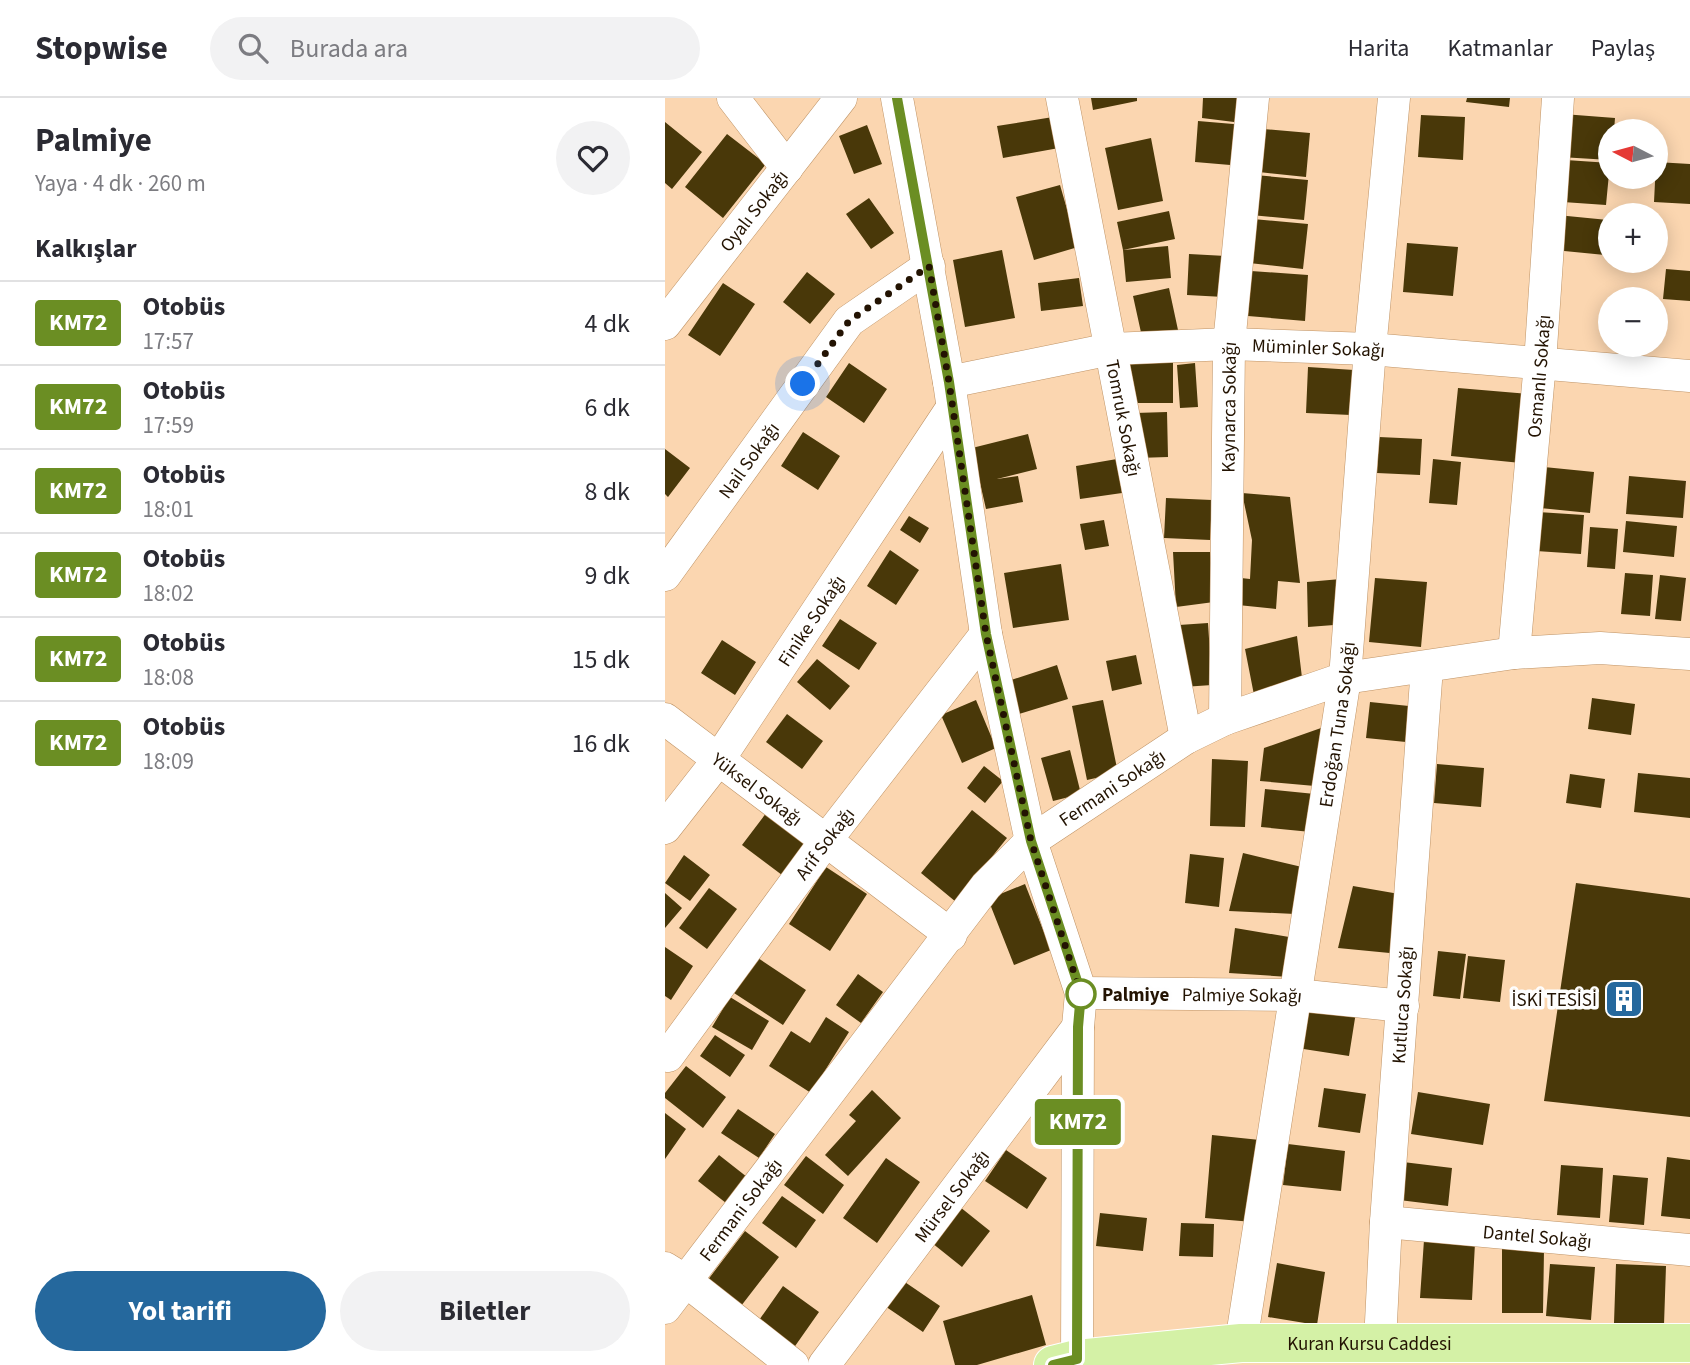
<!DOCTYPE html>
<html lang="tr">
<meta charset="utf-8">
<style>
:root{--surface:#fff;--page:#f2f2f3;--text:#2b2b33;--muted:#7c7c81;--line:#e1e1e2;--accent:#25689d}
body{margin:0;font-family:"Source Sans 3",sans-serif;background:var(--page);color:var(--text);height:100vh;display:flex;flex-direction:column;font-size:26px;white-space:nowrap}
*{box-sizing:border-box;margin:0}
p{font-size:23px;color:var(--muted)}
.icon{flex:none;width:38px;height:38px;fill:none;stroke:currentColor;stroke-width:2;stroke-linecap:round;stroke-linejoin:round}
.map{position:relative;flex:1;overflow:hidden}
.side{display:flex;flex-direction:column;background:var(--surface);width:665px}
.side>*{flex:none}
.badge{padding:0 14px;border-radius:5px;font-size:24px;line-height:46px}
.needle{width:46px;rotate:276deg}
.fabs{position:absolute;left:933px;top:21px;display:grid;gap:14px}
.fabs a{display:grid;place-items:center;width:70px;height:70px;border-radius:50%;background:var(--surface);box-shadow:0 4px 18px #0003;font-size:35px}
.you{position:absolute;width:35px;height:35px;margin:-18px;border:5px solid #fff;border-radius:50%;background:#1a73e8;box-shadow:0 0 0 10px #1a73e833}
.map>.badge{position:absolute;translate:-50% -50%;box-shadow:0 0 0 4px #fff}
h2{padding:0 35px;font-size:26px;line-height:63px}
.round{display:grid;place-items:center;flex:none;width:74px;height:74px;border-radius:37px;background:var(--page)}
.overview{display:flex;align-items:center;justify-content:space-between;height:119px;padding:0 35px}
h1{font-size:33px;font-weight:700;line-height:52px}
.primary-button{display:flex;gap:14px;margin-top:auto;padding:14px 35px}
.primary-button a{flex:1;height:80px;border-radius:42px;background:var(--accent);color:#fff;font-size:28px;font-weight:700;line-height:80px;text-align:center}
.primary-button a+a{background:var(--page);color:var(--text)}
ul{padding:0;list-style:none}
li{display:flex;align-items:center;gap:21px;height:84px;padding:0 35px;border-top:2px solid var(--line)}
li div{flex:1}
li b{display:block;font-size:26px}
li em{font-style:normal}
li .badge{min-width:77px;font-weight:700;text-align:center}
header{display:flex;align-items:center;gap:42px;box-sizing:border-box;height:98px;padding:0 35px;background:var(--surface);border-bottom:2px solid var(--line)}
header strong{font-size:33px}
nav{display:flex;gap:38px;margin-inline-start:auto;font-size:24px}
.search{width:490px;height:63px;background:var(--page);display:flex;align-items:center;gap:18px;box-sizing:border-box;padding:0 24px;border-radius:38px;color:var(--muted);font-size:26px}
main{display:flex;flex:1;min-height:0}
.map>svg:first-child{display:block}
.building{fill:#493809}
.lines{fill:none;stroke-linecap:round;stroke-linejoin:round}
.minor-casing{stroke:#bf9365;stroke-width:33}
.major-casing{stroke:#fff;stroke-width:40}
.minor{stroke:#fff;stroke-width:32}
.major{stroke:#d4f1a6;stroke-width:38}
.line-casing{stroke:#fff;stroke-width:16}
.line{stroke:#6b8e23;stroke-width:10}
.walk{stroke:#231302;stroke-width:7;stroke-dasharray:0 12.6}
.stop-dot{fill:#fff;stroke:#6b8e23;stroke-width:3.5}
.labels{text-anchor:middle;stroke-width:7;stroke-linejoin:round;paint-order:stroke}
.street-label{font-size:19px;fill:#231302;stroke:#fefefe}
.stop-label{font-size:19px;font-weight:bold;fill:#231302;stroke:#fefefe;text-anchor:start}
.poi-label{font-size:19px;fill:#231302;stroke:#fefefe;text-anchor:end}
</style>
<header>
<strong>Stopwise</strong>
<div class="search"><svg class="icon" aria-label="search" viewBox="0 0 24 24"><circle cx="10" cy="10" r="6"/><path d="M15 15l6 6"/></svg>Burada ara</div>
<nav><a>Harita</a><a>Katmanlar</a><a>Paylaş</a></nav>
</header>
<main>
<section class="side">
<div class="overview"><div><h1>Palmiye</h1><p>Yaya · 4 dk · 260 m</p></div><a class="round"><svg class="icon" aria-label="heart" viewBox="0 0 24 24"><path d="M12 20l-8-8c-3-5 5-10 8-4 3-6 11-1 8 4z"/></svg></a></div>
<h2>Kalkışlar</h2>
<ul>
<li><span class="badge" style="background:#6b8e23;color:#fff">KM72</span><div><b>Otobüs</b><p>17:57</p></div><em>4 dk</em></li>
<li><span class="badge" style="background:#6b8e23;color:#fff">KM72</span><div><b>Otobüs</b><p>17:59</p></div><em>6 dk</em></li>
<li><span class="badge" style="background:#6b8e23;color:#fff">KM72</span><div><b>Otobüs</b><p>18:01</p></div><em>8 dk</em></li>
<li><span class="badge" style="background:#6b8e23;color:#fff">KM72</span><div><b>Otobüs</b><p>18:02</p></div><em>9 dk</em></li>
<li><span class="badge" style="background:#6b8e23;color:#fff">KM72</span><div><b>Otobüs</b><p>18:08</p></div><em>15 dk</em></li>
<li><span class="badge" style="background:#6b8e23;color:#fff">KM72</span><div><b>Otobüs</b><p>18:09</p></div><em>16 dk</em></li>
</ul>
<div class="primary-button"><a>Yol tarifi</a><a>Biletler</a></div>
</section>
<div class="map">
<svg width="1025" height="1267" viewBox="0 0 1025 1267">
<rect width="100%" height="100%" fill="#fbd6b0"/>
<path class="building" d="M426,0H472V3L428,12Z
M538,0H579L577,25L537,20Z
M802,0H845L844,9L801,4Z
M898,16L950,20L949,33H945V62L895,59Z
M756,17L800,19L798,62L753,59Z
M388,19L394,50L338,60L332,28Z
M533,23L580,27L577,68L530,64Z
M0,24L37,54L7,91L0,85Z
M202,27L217,66L189,76L174,38Z
M598,31L645,35L641,79L594,74Z
M62,36L101,66L58,120L20,89Z
M486,40L498,103L453,112L440,50Z
M901,62L945,65L941,107L898,104Z
M991,64L1025,66V106L989,104Z
M590,77L643,82L639,122L586,117Z
M395,87L413,149L369,162L351,99Z
M204,100L229,135L206,151L181,116Z
M504,113L510,141L458,152L452,124Z
M892,117L943,122L940,157L889,152Z
M588,121L643,126L638,171L584,165Z
M742,145L793,149L788,198L738,194Z
M503,148L506,180L461,184L458,152Z
M337,152L350,220L300,229L288,162Z
M524,156L561,158L559,199L522,197Z
M1001,171L1025,173V203L998,201Z
M586,173L643,177L640,223L583,218Z
M142,174L170,196L145,226L118,204Z
M414,180L418,208L376,213L373,185Z
M58,185L90,206L55,258L23,237Z
M504,190L513,232L477,239L468,198Z
M462,263H508V305H462Z
M184,265L222,291L199,325L161,299Z
M530,265L533,309L515,310L512,267Z
M643,269L689,272L686,317L641,315Z
M793,290L863,296L856,365L786,358Z
M502,314L503,359L472,360L470,315Z
M138,334L175,358L153,392L116,368Z
M363,336L372,371L332,381L353,378L358,404L321,411L307,350Z
M714,339L757,341L755,377L712,375Z
M0,351L25,370L3,399L0,396Z
M452,361L457,395L415,401L411,368Z
M768,361L796,364L792,407L764,405Z
M879,369L929,374L925,415L875,410Z
M964,378L1021,383L1018,420L961,416Z
M577,395L625,399L635,485L613,483L611,511L573,507L576,480L585,481L587,442Z
M501,400L547,402L545,442L499,440Z
M873,414L919,417L916,456L871,453Z
M244,418L264,430L255,445L235,432Z
M439,422L444,448L420,452L415,426Z
M961,423L1012,428L1009,459L958,454Z
M925,429L953,431L950,471L922,469Z
M225,452L254,472L231,507L202,488Z
M508,454H545L549,504L511,509Z
M396,466L404,522L348,530L339,475Z
M960,475L988,477L985,518L956,516Z
M995,477L1021,480L1016,523L990,521Z
M687,480L682,526L643,529L642,484Z
M710,480L762,484L756,549L704,544Z
M175,521L212,545L194,572L157,548Z
M543,525L547,587L518,589L514,527Z
M632,538L638,588L590,602L580,551Z
M57,542L91,564L70,597L36,575Z
M471,557L477,586L447,593L441,563Z
M152,561L185,588L165,612L132,584Z
M392,567L403,601L354,616L343,583Z
M927,600L970,606L966,637L923,631Z
M311,602L331,650L297,665L276,617Z
M438,602L453,675L422,682L407,608Z
M705,604L744,608L741,644L701,640Z
M122,616L158,643L137,671L101,644Z
M656,630L650,688L595,683L599,650Z
M405,652L416,696L388,703L376,660Z
M547,661L583,663L580,729L545,728Z
M772,666L819,670L816,709L769,705Z
M319,668L338,683L320,705L302,690Z
M973,675L1025,680V720L969,714Z
M905,676L940,681L936,710L901,705Z
M600,691L650,696L646,734L596,729Z
M105,710L145,740L117,777L77,747Z
M307,712L342,740L291,804L256,775Z
M578,755L637,769L630,816L564,813Z
M525,756L559,760L554,809L520,805Z
M19,757L45,777L25,803L0,785Z
M161,769L202,796L165,853L124,826Z
M911,785L1025,800V1019L879,1003Z
M360,786L386,852L349,867L323,801Z
M688,788L740,797L735,856L673,850Z
M44,790L72,811L42,851L14,830Z
M0,795L17,810L0,830Z
M570,830L630,840L624,879L564,875Z
M0,849L28,868L6,902L0,898Z
M773,853L801,856L795,901L768,898Z
M803,858L840,862L835,904L798,900Z
M93,860L141,892L118,927L69,895Z
M193,876L218,894L196,925L171,907Z
M65,899L104,923L87,952L47,929Z
M639,906L691,914L684,958L632,950Z
M161,919L184,934L146,995L104,968L126,933L145,945Z
M50,937L80,957L65,979L35,958Z
M21,968L61,999L38,1030L0,1000V995Z
M659,990L701,996L695,1035L653,1029Z
M207,992L236,1020L183,1078L160,1057L191,1023L184,1017Z
M753,994L825,1006L818,1047L746,1036Z
M73,1011L110,1036L94,1060L56,1035Z
M0,1015L21,1031L0,1061Z
M547,1037L595,1042L588,1124L540,1120Z
M623,1046L680,1053L676,1093L618,1087Z
M341,1052L382,1080L362,1111L320,1083Z
M54,1057L82,1079L61,1105L33,1083Z
M141,1058L179,1087L158,1116L119,1087Z
M1002,1059L1025,1062V1121L996,1118Z
M221,1060L255,1084L212,1145L178,1120Z
M738,1064L787,1070L783,1108L734,1102Z
M896,1067L938,1070L935,1120L892,1117Z
M948,1077L983,1080L979,1127L944,1124Z
M117,1098L151,1122L131,1150L97,1125Z
M285,1101L325,1133L297,1169L257,1137Z
M435,1115L482,1120L478,1153L431,1148Z
M516,1125L549,1126L548,1159L514,1158Z
M80,1133L114,1159L76,1208L42,1183Z
M759,1142L810,1145L807,1202L755,1200Z
M837,1151L879,1152L878,1215H837Z
M612,1165L660,1174L652,1227L603,1219Z
M885,1166L930,1169L926,1222L881,1218Z
M951,1166L1001,1168L999,1227L949,1225Z
M231,1178L275,1208L258,1234L214,1204Z
M118,1188L154,1214L128,1251L92,1225Z
M367,1197L381,1247L312,1267H290L278,1223Z"/>
<g class="lines">
<defs>
<g id="minor">
<path d="M68,0L122,70"/>
<path d="M232,0L284,284L321,536L366,743L416,895L413,929L412,1267"/>
<path id="s1" d="M397,0L521,640"/>
<path id="s2" d="M0,226L176,0"/>
<path id="s3" d="M284,284L446,251L564,246L705,251L1025,278"/>
<path id="s4" d="M0,477L184,223L264,168"/>
<path id="s5" d="M849,555L875,265L893,0"/>
<path id="s6" d="M0,621L286,837"/>
<path id="s7" d="M560,621L564,246L588,0"/>
<path id="s8" d="M0,730L54,661L287,310"/>
<path id="s9" d="M416,895L631,897L738,908"/>
<path id="s10" d="M3,958L162,741L321,536"/>
<path id="s11" d="M721,1124L1025,1152"/>
<path d="M0,1170L21,1183L128,1267"/>
<path id="s12" d="M0,1210L321,788L366,743L521,640L560,621L680,580L849,555L935,550L1025,556"/>
<path id="s13" d="M715,1244L721,1124L762,569"/>
<path id="s14" d="M576,1245L680,580L705,251L729,0"/>
<path id="s15" d="M159,1267L413,929"/>
</g>
<g id="major">
<path id="s16" d="M388,1267L412,1261L576,1245H1025"/>
</g>
</defs>
<use href="#minor" class="minor-casing"/>
<use href="#major" class="major-casing"/>
<use href="#minor" class="minor"/>
<use href="#major" class="major"/>
</g>
<g class="lines">
<defs>
<path id="line" d="M232,0L284,284L321,536L366,743L416,895L413,929L412,1261L388,1267"/>
</defs>
<use href="#line" class="line-casing"/>
<use href="#line" class="line"/>
<path class="walk" d="M138,286L184,223L264,168L284,284L321,536L366,743L416,896"/>
</g>
<defs>
<symbol id="building-square" viewBox="-11 -11 22 22"><rect x="-9" y="-9" width="18" height="18" rx="4" fill="#25689d" stroke="#fefefe"/><path d="M-4-6H4V6H1V3H-1V6H-4ZM-2.5-4.3h1.7v1.8h-1.7ZM.8-4.3h1.7v1.8H.8ZM-2.5-1h1.7V.8h-1.7ZM.8-1h1.7V.8H.8Z" fill="#fff"/></symbol>
</defs>
<g fill-rule="evenodd">
<use href="#building-square" x="937" y="879" width="44" height="44"/>
</g>
<circle class="stop-dot" cx="416" cy="896" r="14"/>
<g class="labels">
<g class="street-label">
<text dy="7" stroke="none"><textPath href="#s2" startOffset="144">Oyalı Sokağı</textPath></text>
<text dy="7" stroke="none"><textPath href="#s3" startOffset="373">Müminler Sokağı</textPath></text>
<text dy="7" stroke="none"><textPath href="#s5" startOffset="278">Osmanlı Sokağı</textPath></text>
<text dy="7" stroke="none"><textPath href="#s7" startOffset="312">Kaynarca Sokağı</textPath></text>
<text dy="7" stroke="none"><textPath href="#s1" startOffset="326">Tomruk Sokağı</textPath></text>
<text dy="7" stroke="none"><textPath href="#s4" startOffset="142">Nail Sokağı</textPath></text>
<text dy="7" stroke="none"><textPath href="#s8" startOffset="254">Finike Sokağı</textPath></text>
<text dy="7" stroke="none"><textPath href="#s14" startOffset="626">Erdoğan Tuna Sokağı</textPath></text>
<text dy="7" stroke="none"><textPath href="#s12" startOffset="691">Fermani Sokağı</textPath></text>
<text dy="7" stroke="none"><textPath href="#s6" startOffset="116">Yüksel Sokağı</textPath></text>
<text dy="7" stroke="none"><textPath href="#s10" startOffset="264">Arif Sokağı</textPath></text>
<text dy="7" stroke="none"><textPath href="#s9" startOffset="161">Palmiye Sokağı</textPath></text>
<text dy="7" stroke="none"><textPath href="#s13" startOffset="338">Kutluca Sokağı</textPath></text>
<text dy="7" stroke="none"><textPath href="#s15" startOffset="212">Mürsel Sokağı</textPath></text>
<text dy="7" stroke="none"><textPath href="#s12" startOffset="124">Fermani Sokağı</textPath></text>
<text dy="7" stroke="none"><textPath href="#s11" startOffset="152">Dantel Sokağı</textPath></text>
<text dy="7" stroke="none"><textPath href="#s16" startOffset="318">Kuran Kursu Caddesi</textPath></text>
</g>
<g class="stop-label">
<text x="437" y="903">Palmiye</text>
</g>
<g class="poi-label">
<text x="932" y="908">İSKİ TESİSİ</text>
</g>
</g>
</svg>
<div class="fabs">
<a><svg class="needle" viewBox="-14 -14 28 28"><path d="M0-13l5 13h-10z" fill="#e53935"/><path d="M0 13l5-13h-10z" fill="#7c7c81"/></svg></a>
<a>+</a>
<a>−</a>
</div>
<div class="you" style="left:138px;top:286px"></div>
<b class="badge" style="left:413px;top:1024px;background:#6b8e23;color:#fff">KM72</b>
</div>
</main>
